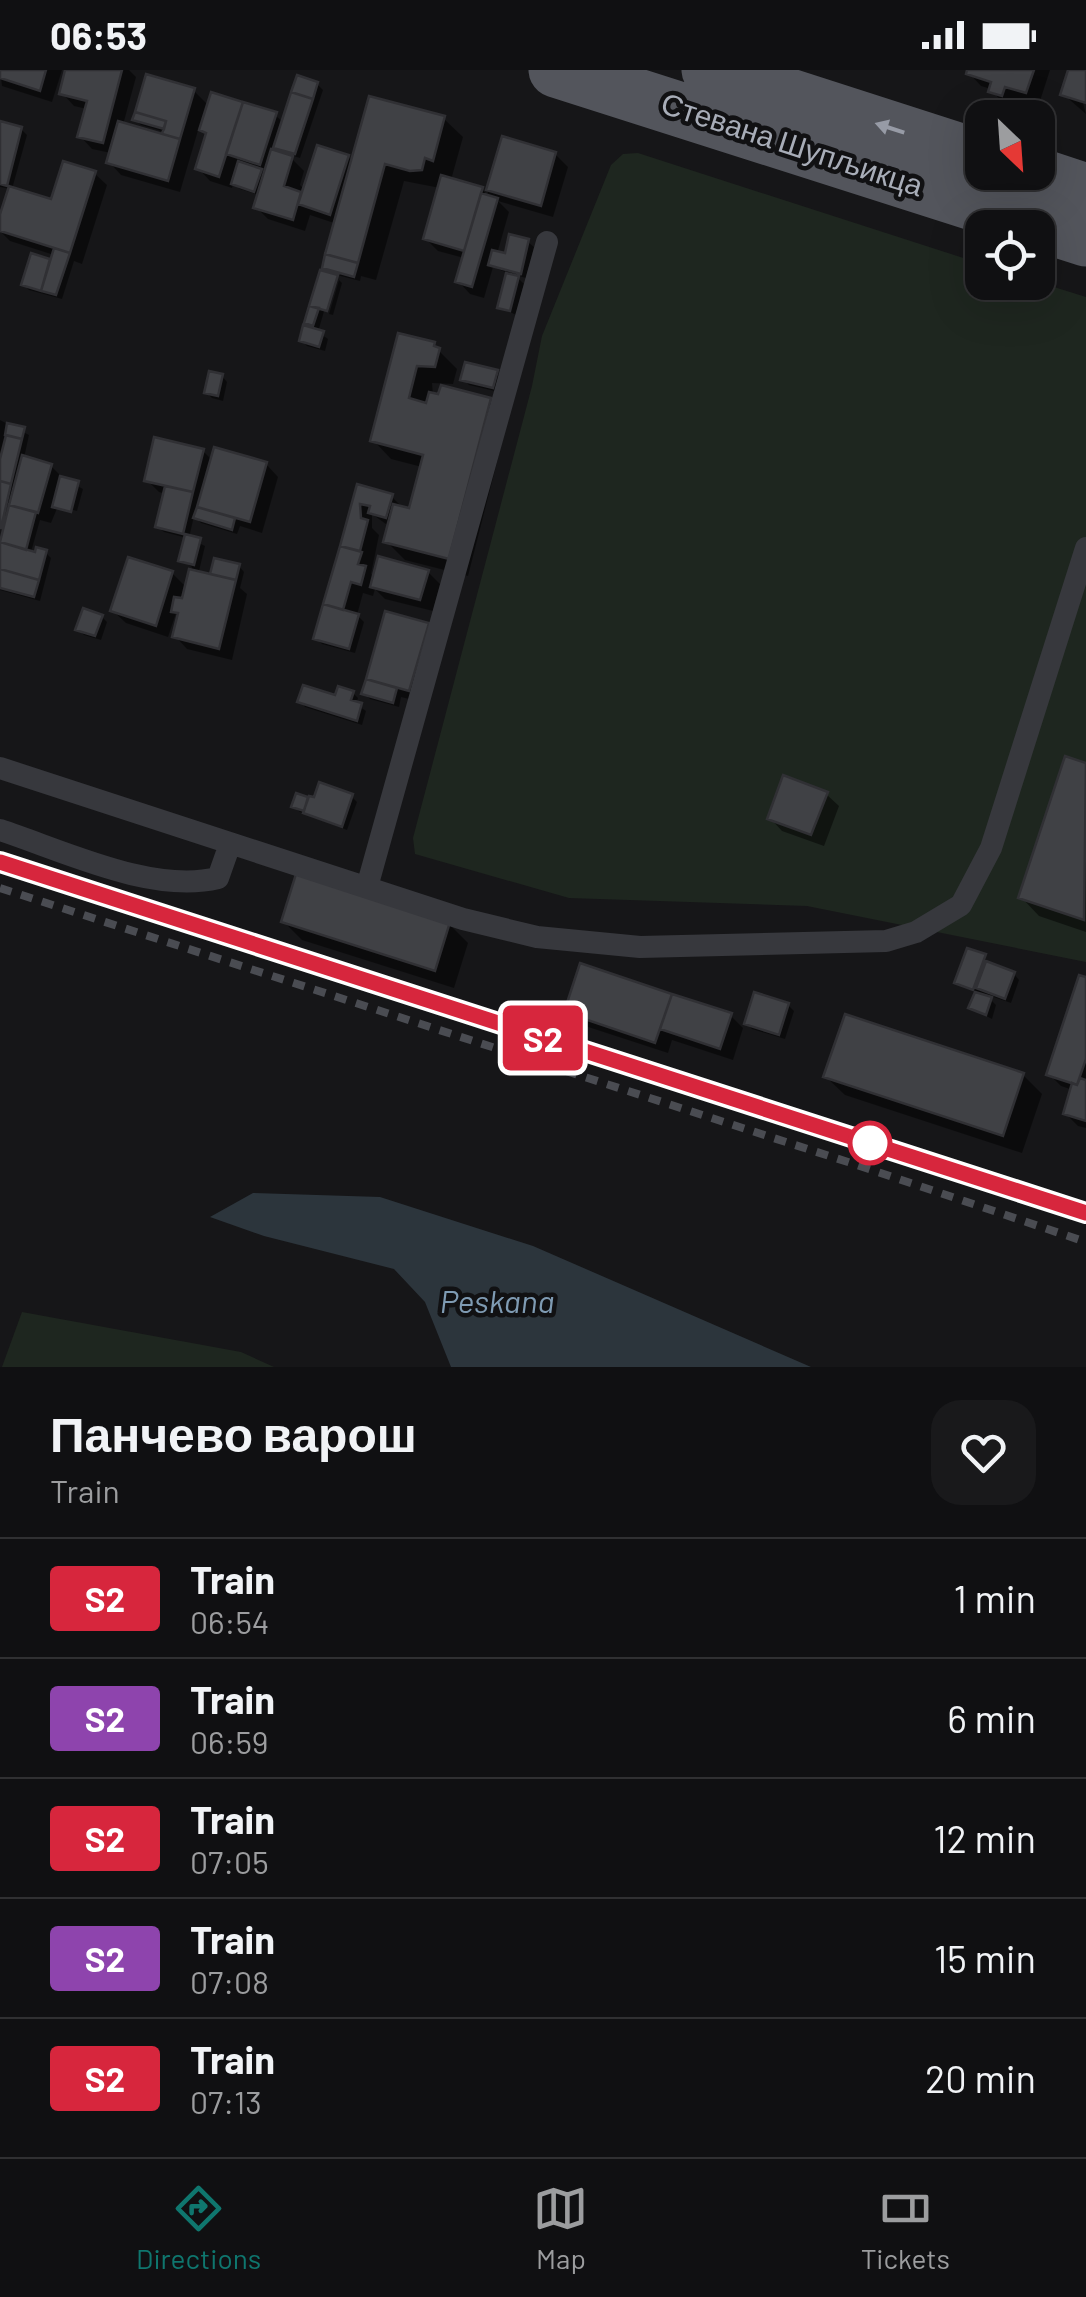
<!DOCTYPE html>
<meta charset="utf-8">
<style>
:root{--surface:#101012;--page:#19191b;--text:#f1f3f6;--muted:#9c9d9f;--line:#303032;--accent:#0f766e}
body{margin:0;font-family:Barlow,sans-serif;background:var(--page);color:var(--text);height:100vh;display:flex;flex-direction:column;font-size:38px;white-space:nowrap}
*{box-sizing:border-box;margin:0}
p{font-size:32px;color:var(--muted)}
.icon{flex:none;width:55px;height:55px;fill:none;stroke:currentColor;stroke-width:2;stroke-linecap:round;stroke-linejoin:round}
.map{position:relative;height:1297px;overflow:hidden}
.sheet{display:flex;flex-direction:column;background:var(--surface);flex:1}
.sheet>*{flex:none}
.badge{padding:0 20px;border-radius:8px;font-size:35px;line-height:65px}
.needle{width:65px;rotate:155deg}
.tools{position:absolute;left:965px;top:30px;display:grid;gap:20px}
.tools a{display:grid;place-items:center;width:90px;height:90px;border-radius:20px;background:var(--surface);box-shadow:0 10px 40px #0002,0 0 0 2px var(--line);font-size:50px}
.map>.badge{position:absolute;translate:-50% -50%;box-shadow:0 0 0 5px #fff}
.round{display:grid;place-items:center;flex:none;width:105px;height:105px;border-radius:30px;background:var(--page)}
.overview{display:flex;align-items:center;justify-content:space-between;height:170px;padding:0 50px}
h1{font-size:48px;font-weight:600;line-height:75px}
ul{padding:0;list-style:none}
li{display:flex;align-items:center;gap:30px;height:120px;padding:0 50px;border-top:2px solid var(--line)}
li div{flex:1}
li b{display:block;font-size:38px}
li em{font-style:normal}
li .badge{min-width:110px;font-weight:700;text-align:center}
.status{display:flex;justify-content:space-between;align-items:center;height:70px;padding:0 50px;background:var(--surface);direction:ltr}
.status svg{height:28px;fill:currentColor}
.menu{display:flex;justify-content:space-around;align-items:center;height:140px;border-top:2px solid var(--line);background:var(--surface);font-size:28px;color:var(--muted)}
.menu a{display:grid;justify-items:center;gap:5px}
.menu .active{color:var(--accent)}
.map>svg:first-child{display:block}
.green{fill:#1e261f}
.water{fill:#2c353c}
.shadow{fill:#0007}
.building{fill:#404145;stroke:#303034;stroke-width:2.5}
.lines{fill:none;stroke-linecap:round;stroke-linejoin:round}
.lane{stroke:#37383d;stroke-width:22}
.primary{stroke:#53555c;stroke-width:55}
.rail{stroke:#4a4c52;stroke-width:8;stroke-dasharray:12 10;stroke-linecap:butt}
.oneway{fill:#979ba6}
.line-casing{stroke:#fff;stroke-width:22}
.line{stroke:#d7263d;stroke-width:15}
.stop-dot{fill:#fff;stroke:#d7263d;stroke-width:5}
.labels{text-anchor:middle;stroke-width:9;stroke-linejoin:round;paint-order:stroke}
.street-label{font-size:30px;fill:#a8adb8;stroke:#111113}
.water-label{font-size:32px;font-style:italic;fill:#7f9bb3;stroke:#111113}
</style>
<div class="status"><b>06:53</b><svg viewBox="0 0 49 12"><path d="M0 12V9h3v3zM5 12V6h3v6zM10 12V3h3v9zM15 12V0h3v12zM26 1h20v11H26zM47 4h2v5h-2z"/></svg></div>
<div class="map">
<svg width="1086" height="1297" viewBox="0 0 1086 1297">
<rect width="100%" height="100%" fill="#161618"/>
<path class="green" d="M638,83L982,194V212H1038L1086,227V892L807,836L569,828L415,784L413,768L532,316L542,266L611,95L623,84Z
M22,1242L241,1282L274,1297H2Z"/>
<path class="water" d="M253,1123L380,1127L533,1176L811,1297H451L425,1232L394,1199L264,1166L210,1147Z"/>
<path class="shadow" d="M0,0H62L52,32L2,16Z
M68,0H129L136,7L123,55L164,67L165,62L141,55L135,50L193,20L209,36L275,45L284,53L317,14L323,20L300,88L287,84L304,101L300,115L305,120L348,87L354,92L444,49L463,67L451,110L482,119L487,125L503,69L555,84L568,97L553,147L498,131L509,142L497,184L507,186L528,172L534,177L526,208L515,205L524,214L516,245L500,237L508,203L493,197L484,228L470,224L458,211L464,188L438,181L425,168L440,118L404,111L376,210L361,206L360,211L333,204L334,207L318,262L328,269L325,281L307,276L301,270L316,261L307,252L334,207L324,197L337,154L310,145L305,161L268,149L256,137L259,125L240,119L233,113L232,118L210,111L198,98L208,66L199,57L180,122L121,105L109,92L111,83L92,79L80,66L87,39L74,36L62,23Z
M970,0H1050L1039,34L1018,28L1015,37L1003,33L991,19L981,16L969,3Z
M1071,0H1086V30L1082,29L1086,44L1063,24Z
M0,56L21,59L27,65L12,119L52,132L94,103L107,115L82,194L74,191L62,229L29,220L23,214L32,186L52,192L54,185L10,171L0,161L11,119L0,117Z
M339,210L342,213L333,245L329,244Z
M400,266L433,275L457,299L453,314L432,313L433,325L489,330L508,349L468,506L405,490L386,471L390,457L372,444V458L379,465L371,504L375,508L428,502L440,514L433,541L385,529L375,519L373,526L363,523L357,545L364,552L355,583L322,574L316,568L358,418L391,426L405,440L411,441L422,397L391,389L373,370Z
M496,303L502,308L499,322L469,315L463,309Z
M222,306L227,312L223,331L212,328L206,322Z
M0,350L29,365L24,388L51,396L64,409L83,419L77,441L58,436L51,453L40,450L31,482L46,483L51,488L40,531L0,520L4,446H0Z
M203,381L213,391L266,394L278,407L262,463L240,456L237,464L201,453L194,446L189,468L205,476L199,501L212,507L239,496L244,502L240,518L247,524L232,590L187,579L175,566L180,547L176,543L168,567L126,553L113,541L172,503L187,518L192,497L181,490L187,468L164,462L158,457L166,424L159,422L147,410Z
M102,547L107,552L101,570L84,565L78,559Z
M427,555L440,567L421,632L401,627L399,637L370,629L364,623L372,612L368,608Z
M353,623L358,628L356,634L366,641L362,655L305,637L300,631Z
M1067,689L1086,695V862L1039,846L1021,827Z
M826,724L839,736L824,776L782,761L770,748Z
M298,726L315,730L351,726L357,732L347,760L300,742L294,737Z
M284,852L449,854L468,873L454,918L302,870Z
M985,887L989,895L1014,904L1019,910L1011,933L985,924L996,935L992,949L971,938L977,923L957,912Z
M582,896L731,946L743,958L733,990L672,970L668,983L579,954L566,941Z
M1086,909V1058L1078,1056L1066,1044L1073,1020L1061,1016L1049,1004Z
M788,935L794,941L785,969L752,959L746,953Z
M1023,1005L1042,1024L1022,1083L845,1025L826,1007Z"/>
<path class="building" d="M0,0H46L40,21L0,8Z
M65,0H122L103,73L77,67L87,31L59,24Z
M967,0H1034L1026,23L1005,17L1002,26L988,22L991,12L966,4Z
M1068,0H1086V33L1060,25Z
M146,4L195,18L180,69L162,64L166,51L135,42Z
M297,5L318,12L313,29L291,22Z
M211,22L243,32L219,107L195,99L206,63L199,60Z
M291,22L313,29L295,84L273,78Z
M369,26L445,46L433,91L425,88L422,100L410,101L385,94L358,193L325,184Z
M243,32L277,42L260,95L226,84Z
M135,42L166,51L164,59L132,50Z
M0,51L22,57L7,116L0,114Z
M118,51L180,69L168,111L106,93Z
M502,66L556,82L541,136L486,120Z
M317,75L349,85L330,145L298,134Z
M271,79L293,86L284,116L301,122L293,150L253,138Z
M63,91L96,101L70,183L0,161V144L9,116L51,129Z
M238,91L262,99L254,122L231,114Z
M441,105L483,117L464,181L423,169Z
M481,123L498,128L472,217L455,212Z
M509,164L529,169L521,204L488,195L492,180L505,183Z
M54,178L70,183L56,225L41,221Z
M31,183L50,189L41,221L21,215Z
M325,184L358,193L354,207L322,198Z
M320,200L338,205L327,241L309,236Z
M506,203L519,206L510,241L497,238Z
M309,236L319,238L313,256L304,253Z
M303,255L324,261L319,277L299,271Z
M398,263L435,272L434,276L440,278L435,297L417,296L409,328L426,333L429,322L438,324L441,315L491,328L449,489L383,472L393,434L409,438L423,385L370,371Z
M465,292L498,300L493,318L460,310Z
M209,301L223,304L218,326L204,323Z
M7,353L25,357L22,369L5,365Z
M6,365L22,369L11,414L0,411V389Z
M154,367L204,379L193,422L144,411Z
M214,377L267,392L250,452L197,437Z
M22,385L52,394L38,443L9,435Z
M60,406L79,411L71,442L52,437Z
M0,411L11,414L1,458H0Z
M357,414L393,424L386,448L368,443L370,436L360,434L361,448L368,450L360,481L340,476Z
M165,416L193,422L183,464L155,457Z
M9,435L36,442L26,480L0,472Z
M197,437L235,448L232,460L193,448Z
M185,464L201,468L194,495L178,491Z
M0,472L35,482L36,477L47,480L39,510L0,499Z
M340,476L362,482L358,494L366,496L361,515L351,512L343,540L323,534Z
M378,486L429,500L420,530L370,517Z
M128,487L173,501L156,556L110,541Z
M214,488L240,494L236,510L210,504Z
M0,499L39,510L34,527L0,518Z
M189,499L236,510L219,579L172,567L178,543L171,542L174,527L182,528Z
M323,534L359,544L349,579L313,569Z
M83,538L103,545L95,566L75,560Z
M385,541L429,553L409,621L366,609Z
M366,609L397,618L393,633L361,624Z
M303,615L335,625L338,616L354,621L351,630L362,633L357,651L297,632Z
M1065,686L1086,693L1084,850L1018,828Z
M783,705L828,722L811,765L767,749Z
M319,712L353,724L342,757L303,743L309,726L314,727Z
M296,723L308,727L304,741L291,737Z
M296,804L450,852L435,901L281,852Z
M967,878L986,884L973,920L954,913Z
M986,891L1015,902L1005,929L976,918Z
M580,893L672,924L655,973L564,942Z
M1079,905L1086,907V989L1077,1015L1046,1005Z
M754,922L789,933L779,965L744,954Z
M975,922L992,927L986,945L968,938Z
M672,924L732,943L720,979L660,959Z
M845,944L1024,1003L1003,1066L823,1007Z
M1080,1008L1086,1010V1051L1063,1044L1072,1013L1077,1015Z"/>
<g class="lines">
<path class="lane" d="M0,698L463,849L537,867L640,877L886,871L916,862L961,835L991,778L1086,478
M0,760C64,781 152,824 218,808L230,774
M367,817L547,172"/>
<path class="primary" d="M556,0L1086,169
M709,0L982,88
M1029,102L1086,121"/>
<path class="rail" d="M0,792L1086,1143
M0,818L854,1094L1086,1172"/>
</g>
<defs><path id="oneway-solid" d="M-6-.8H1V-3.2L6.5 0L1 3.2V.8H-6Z" transform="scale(2.5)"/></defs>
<use class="oneway" href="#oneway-solid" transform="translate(890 58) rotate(-162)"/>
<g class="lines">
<defs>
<path id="line" d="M0,792L1086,1143"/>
</defs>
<use href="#line" class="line-casing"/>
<use href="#line" class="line"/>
</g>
<circle class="stop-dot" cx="870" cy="1073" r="20"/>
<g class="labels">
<g class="street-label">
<text transform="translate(792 75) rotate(18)" y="10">Стевана Шупљикца</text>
</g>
<g class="water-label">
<text x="497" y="1243">Peskana</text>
</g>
</g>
</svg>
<div class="tools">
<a><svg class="needle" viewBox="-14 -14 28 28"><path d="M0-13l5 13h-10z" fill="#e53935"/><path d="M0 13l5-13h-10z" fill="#9c9d9f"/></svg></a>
<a><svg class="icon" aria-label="locate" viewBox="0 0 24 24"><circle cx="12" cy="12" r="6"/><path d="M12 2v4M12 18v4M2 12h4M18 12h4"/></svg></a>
</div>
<b class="badge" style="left:543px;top:968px;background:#d7263d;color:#fff">S2</b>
</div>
<section class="sheet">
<div class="overview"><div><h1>Панчево варош</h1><p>Train</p></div><a class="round"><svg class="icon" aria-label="heart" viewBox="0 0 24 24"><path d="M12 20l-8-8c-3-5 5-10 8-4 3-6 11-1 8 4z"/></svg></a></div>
<ul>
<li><span class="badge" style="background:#d7263d;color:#fff">S2</span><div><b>Train</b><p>06:54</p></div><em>1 min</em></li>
<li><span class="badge" style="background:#8e44ad;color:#fff">S2</span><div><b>Train</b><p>06:59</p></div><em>6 min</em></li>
<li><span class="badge" style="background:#d7263d;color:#fff">S2</span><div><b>Train</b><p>07:05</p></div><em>12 min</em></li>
<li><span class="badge" style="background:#8e44ad;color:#fff">S2</span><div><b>Train</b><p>07:08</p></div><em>15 min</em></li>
<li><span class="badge" style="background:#d7263d;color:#fff">S2</span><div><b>Train</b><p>07:13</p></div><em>20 min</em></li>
</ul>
</section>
<nav class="menu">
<a class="active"><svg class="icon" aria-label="directions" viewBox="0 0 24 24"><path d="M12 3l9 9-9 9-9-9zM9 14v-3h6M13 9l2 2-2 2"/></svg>Directions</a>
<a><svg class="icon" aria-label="map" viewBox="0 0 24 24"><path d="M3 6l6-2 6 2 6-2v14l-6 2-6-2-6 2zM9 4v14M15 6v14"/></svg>Map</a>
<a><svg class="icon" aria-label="tickets" viewBox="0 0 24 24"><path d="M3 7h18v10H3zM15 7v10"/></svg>Tickets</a>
</nav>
